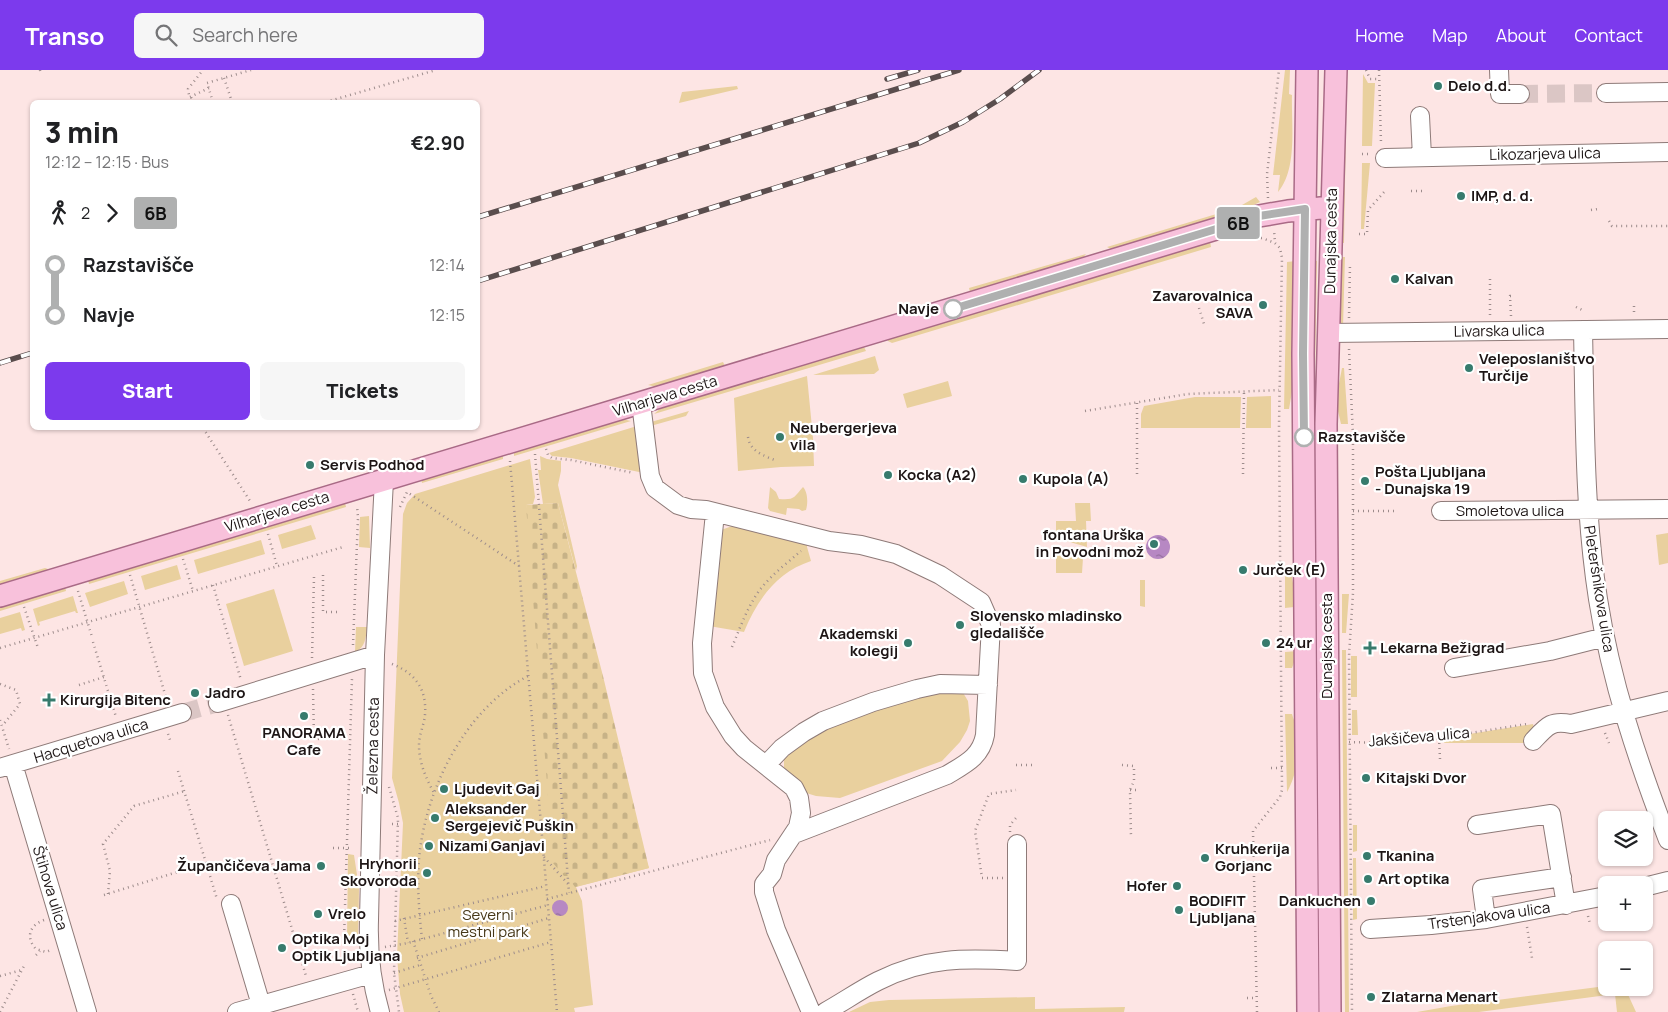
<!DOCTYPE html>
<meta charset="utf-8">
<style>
:root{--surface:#fff;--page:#f6f6f6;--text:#202124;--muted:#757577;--accent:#7c3aed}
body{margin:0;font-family:Manrope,sans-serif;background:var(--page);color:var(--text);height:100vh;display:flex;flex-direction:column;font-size:19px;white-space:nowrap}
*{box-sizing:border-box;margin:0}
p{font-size:16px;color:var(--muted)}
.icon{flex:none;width:28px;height:28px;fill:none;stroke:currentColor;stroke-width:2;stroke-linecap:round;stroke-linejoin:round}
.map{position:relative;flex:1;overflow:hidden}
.sheet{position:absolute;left:30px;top:30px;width:450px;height:330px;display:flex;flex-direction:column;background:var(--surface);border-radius:8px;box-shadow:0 1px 4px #0004}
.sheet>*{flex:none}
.badge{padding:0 10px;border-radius:4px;font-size:18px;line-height:32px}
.fabs{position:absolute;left:1598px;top:741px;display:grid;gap:10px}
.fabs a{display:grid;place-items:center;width:55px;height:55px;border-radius:8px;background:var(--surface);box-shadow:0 1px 4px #0004;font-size:25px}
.map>.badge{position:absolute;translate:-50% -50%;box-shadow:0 0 0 2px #fff}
.legs{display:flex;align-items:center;gap:8px;height:55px;padding:0 15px;font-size:16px}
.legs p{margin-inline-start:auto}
.headline{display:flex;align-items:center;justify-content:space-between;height:85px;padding:0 15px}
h1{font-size:28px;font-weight:800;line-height:38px}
.primary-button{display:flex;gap:10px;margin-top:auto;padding:10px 15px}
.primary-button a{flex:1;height:58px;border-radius:8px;background:var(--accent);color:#fff;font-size:20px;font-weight:800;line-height:58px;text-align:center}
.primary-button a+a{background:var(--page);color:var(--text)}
ul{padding:0 15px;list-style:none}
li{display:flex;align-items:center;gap:18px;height:50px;font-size:19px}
li i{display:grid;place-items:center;width:8px;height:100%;margin:0 6px;background:currentColor}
li i::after{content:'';width:12px;height:12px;margin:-6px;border:4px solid;border-radius:50%;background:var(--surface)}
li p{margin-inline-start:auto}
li:first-child i{background:linear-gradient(#0000 50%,currentColor 0)}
li:last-child i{background:linear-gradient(currentColor 50%,#0000 0)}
header{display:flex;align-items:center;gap:30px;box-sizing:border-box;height:70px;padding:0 25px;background:var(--accent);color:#fff}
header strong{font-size:24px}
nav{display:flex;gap:28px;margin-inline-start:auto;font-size:18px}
.search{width:350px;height:45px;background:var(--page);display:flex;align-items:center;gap:12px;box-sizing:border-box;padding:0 18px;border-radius:8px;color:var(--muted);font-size:19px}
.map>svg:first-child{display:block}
.green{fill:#e9d09e}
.cemetery{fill:url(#cemetery-stones)}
.water{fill:url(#water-ripples)}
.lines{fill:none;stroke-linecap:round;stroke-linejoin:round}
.minor-tunnel{stroke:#dbc6c5;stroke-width:18;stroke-dasharray:18 9;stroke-linecap:butt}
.minor-casing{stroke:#8e7a78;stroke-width:20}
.major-casing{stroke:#a96a86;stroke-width:24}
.path{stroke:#9d8c8c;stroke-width:2.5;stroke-dasharray:1 4;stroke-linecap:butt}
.minor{stroke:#fff;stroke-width:18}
.major{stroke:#f8c1db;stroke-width:21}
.rail-casing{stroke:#5a4d4d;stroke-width:5.5}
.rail{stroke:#fff;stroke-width:4;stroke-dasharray:11;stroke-linecap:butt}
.line-1-casing{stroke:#fff;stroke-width:11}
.line-1{stroke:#afb0b0;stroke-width:8}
.poi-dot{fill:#377b6d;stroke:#fff;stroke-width:2}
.stop-1-dot{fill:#fff;stroke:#afb0b0;stroke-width:2.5}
.labels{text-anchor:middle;stroke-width:4.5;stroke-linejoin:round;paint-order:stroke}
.poi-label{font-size:15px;font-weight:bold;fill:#1d1515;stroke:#fff;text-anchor:start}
.street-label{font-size:15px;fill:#1d1515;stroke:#fff}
.stop-label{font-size:15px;font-weight:bold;fill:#1d1515;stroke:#fff;text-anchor:end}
.park-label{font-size:15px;fill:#473818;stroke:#fff}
</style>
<header>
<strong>Transo</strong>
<div class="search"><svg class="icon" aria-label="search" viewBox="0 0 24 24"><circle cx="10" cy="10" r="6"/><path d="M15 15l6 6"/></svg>Search here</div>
<nav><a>Home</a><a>Map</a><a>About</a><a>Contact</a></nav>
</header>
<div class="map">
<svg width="1668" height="942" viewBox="0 0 1668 942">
<defs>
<pattern id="cemetery-stones" width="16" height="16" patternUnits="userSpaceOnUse" patternTransform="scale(1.25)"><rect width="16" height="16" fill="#e9d09e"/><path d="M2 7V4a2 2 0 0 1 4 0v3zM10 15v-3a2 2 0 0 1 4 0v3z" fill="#c7b287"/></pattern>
<pattern id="water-ripples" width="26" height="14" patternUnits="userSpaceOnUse" patternTransform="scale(1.25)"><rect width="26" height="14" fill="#b788c3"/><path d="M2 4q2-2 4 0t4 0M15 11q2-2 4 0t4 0" fill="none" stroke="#946e9d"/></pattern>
</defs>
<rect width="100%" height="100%" fill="#fde5e4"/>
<path class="green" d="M1285,0H1290L1289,24L1292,25C1291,54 1298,98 1278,122L1280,105H1273Z
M1343,0H1347L1344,173H1339Z
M1363,4L1368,13H1375L1372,76H1362Z
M737,16L738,19L679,33L682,22Z
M1362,93H1370L1364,159H1361Z
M1256,127L1260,132L1247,138L1113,180L1107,177L1223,142L1242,135Z
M1210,171L1211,177L892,273L888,271L887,269Z
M1086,184L1082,189L970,222L969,218Z
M1338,187H1345L1343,257L1339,254Z
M1312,190L1317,191L1315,301L1319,374L1320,564H1314Z
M1296,191L1294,310L1289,339H1284L1287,192Z
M864,277L866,281L654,344L661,338Z
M875,286L879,300L874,304L813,305Z
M723,292L725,296L657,317L648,315Z
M1342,298H1344L1348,354H1341L1337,337V324Z
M807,306L813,368L814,396L781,397L738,401L734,328Z
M948,311L952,326L907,338L903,324Z
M1271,326V358H1246L1247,327Z
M1195,327H1241L1240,358H1141V344L1144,336Z
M689,341L686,346L654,355L658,414L651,352Z
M622,349L631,351L514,386V382Z
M637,356L644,403L571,388L552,386L549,383Z
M503,385V389L422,413L421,409Z
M540,386L547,389L561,391V401L558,415L577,496L576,501L558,433L543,434L538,400H541Z
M530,389L535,427L533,434L526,435L649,798L576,817L582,831L593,935L574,938L575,942H404L400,924L397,886L403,753L399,733L392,708L403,444L407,433L415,424Z
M770,417L776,422L779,429C795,430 793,428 803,417C808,422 808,434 806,440L802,441L799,439L787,438L786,445L770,441L768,438Z
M345,433L346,437L89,514L88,510Z
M1075,433H1090L1091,451H1086L1087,477L1056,468V451H1076Z
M369,446L370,478L359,477L360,447Z
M738,454L807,472V477L811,491C777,502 757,530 744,562L709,556L721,460Z
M311,455L316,469L282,479L278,465Z
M1668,463V493L1659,495L1656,465Z
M261,470L265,484L198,504L194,490Z
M1056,478L1083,488L1082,503H1056Z
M177,495L181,509L145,520L141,506Z
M45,498L51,500L0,516V511Z
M1285,502H1291L1297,535L1294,537L1285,538Z
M1140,510H1145V537L1140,536Z
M124,511L128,524L90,537L85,523Z
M65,517L66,521L0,541V537Z
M274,519L293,581L244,596L226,534Z
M1342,524H1349L1346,563H1342Z
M73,526L78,543H76L75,541L39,552L40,555L38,556L33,539Z
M20,542L25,560L22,561L21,558L0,564V548Z
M356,557H367C366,568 365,578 355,582Z
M1342,580H1346L1349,942H1345Z
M1298,581L1292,598H1285V582Z
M1351,586H1357V627H1351Z
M935,619L962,621L968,631L970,651L967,660L960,672L942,691L840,728L816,726L803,722L784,699V687L825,656Z
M1352,640H1357L1358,665H1352Z
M1285,644H1292C1293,648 1295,652 1296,655C1302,675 1297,705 1287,722Z
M1533,654L1535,663L1524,673H1444V668Z
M1353,755H1357V781L1353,782Z
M348,784L354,785L359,818L358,874L352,875L347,869Z
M1353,788H1356L1357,849L1353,850Z
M1606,916V918H1625L1636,942H1617L1615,924L1479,942H1417L1451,936Z
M1035,927V939L1125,937L1124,942H849L870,932L889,930Z"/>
<path class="cemetery" d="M558,433L603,606L649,798L575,817L572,813V806H564L553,793L526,435Z"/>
<path class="water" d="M1146 477a12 12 0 1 1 24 0a12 12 0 1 1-24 0Z
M552 838a8 8 0 1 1 16 0a8 8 0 1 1-16 0Z"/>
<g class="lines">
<path class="minor-tunnel" d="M1520,24L1606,23
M182,643L218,633"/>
<defs>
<path id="minor" d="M1499,0L1500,24H1520
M1606,23L1668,22
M1420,46L1422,87
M1385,88L1668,82
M1583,260C1585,350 1584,440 1598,529C1611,612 1638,692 1668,770
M1329,263L1668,259
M641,333L650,406L655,418L678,435L691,439L706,440L829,471L861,475L896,484L940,505L981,532L991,555L985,665C981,687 965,694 947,705L794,764
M1441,441L1668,439
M715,443L702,573L703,603L715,637L733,666L744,678L794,718L799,728L801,743L798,757L776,790L772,804L764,814V822L776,860L811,942
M1454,598L1550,581L1605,567
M218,633L375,585
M1533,671C1547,656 1551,650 1571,654L1668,631
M13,694L87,942
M766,695L782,678L804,662L823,651L873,632L917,619L940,614L988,615
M0,698L182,643
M1477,755L1551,744L1566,835
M1644,817L1668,811
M231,834L261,935
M1486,849L1482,819L1562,807
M1370,859L1431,855L1486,849L1606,826
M237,942L371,904
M380,942C371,911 368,881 369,850L375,585L384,410
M825,942C843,932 860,920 878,911C925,887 966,888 1017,891V774"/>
<path id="major" d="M1307,0L1303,284L1308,942
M0,526L1259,146L1288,141L1332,137
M1330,942L1326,354L1336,0"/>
</defs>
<use href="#minor" class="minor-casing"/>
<use href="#major" class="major-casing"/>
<path class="path" d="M40,0L41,5
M1366,0L1370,9H1379
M1379,0L1381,73
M224,8L232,32
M190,27L209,18
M195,32L189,25L188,19L203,0
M213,32L207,13L251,0
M326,32L436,0
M1362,84H1370
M1411,121H1424
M1268,128L1267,104L1279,0
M1591,140L1598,139
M1609,151L1612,156H1668
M1359,164H1367L1368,140L1385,121
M1251,168H1262L1275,173
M1490,209V245
M1634,236V245
M1576,237L1582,240
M1199,238L1204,254
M1511,246L1510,226H1512
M1349,248L1350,194
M1349,279L1353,366V523L1349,586L1352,942
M1085,341L1188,324L1279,320
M203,358L250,431
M748,367C750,382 765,386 777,391
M546,379L548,385L552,388L571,390L634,403
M535,384L569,823
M510,391L557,942
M1137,404V333
M1243,404L1244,321
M400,437L407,422L519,496
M1353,441H1395
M268,464L277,496
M183,489L193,521
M130,505L167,631
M323,505V542H339
M213,515L241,610
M78,521L92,567
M24,537L38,578
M93,572L116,647
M353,575L358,447L357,436
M732,577C740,558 747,538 759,521C770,506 787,493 801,481
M0,578L343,477
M312,588L314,507
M392,594C415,603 427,619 425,645C424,655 419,665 419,675C419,693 426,708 434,723
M0,614L16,620L20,634L2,656
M79,615L104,607
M313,619L314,670L336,664
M228,645L306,906
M0,650L9,679
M1605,663L1609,673
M168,664L171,673
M1439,668L1440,689
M1349,672L1386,673L1397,666L1420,665L1430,669L1439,668L1527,654
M1016,695H1034
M1122,695L1134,696V711L1130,720L1131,767
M1271,698H1282
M178,701L217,829
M389,717L398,748L394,903L399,942
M1130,720H1139
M392,754H398
M1010,762V755L1016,748
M333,778H351
M544,787L569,815
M1003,808H982L975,761L989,724L1016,720
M108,824L110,801L103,774L134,736L185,721
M104,825L206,793
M547,829L770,770
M1588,846L1590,854
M404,848L408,873
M44,850C30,855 25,867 36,879L46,882L51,880
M395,851L546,816
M1527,857L1532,888
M422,869C419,842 417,816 419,789C425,720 465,639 528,606
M413,871L431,926L439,942
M385,877L408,873L548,835
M36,885L40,881
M344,887L355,884
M417,888L549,848
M345,895L344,869L352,608
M394,903L420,895
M0,906L22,900
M389,920L551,872
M353,924L358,942
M1247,928H1257
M0,942L24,896
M1257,942L1253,761L1280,727L1282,720L1279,355L1282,188L1280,178L1275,173L1274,160"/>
<use href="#minor" class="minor"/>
<use href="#major" class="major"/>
<defs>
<path id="rail" d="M887,9L918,0
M478,147L959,0
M478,211L919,73L963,52L1000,29L1039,0
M0,293L32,283"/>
</defs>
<use href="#rail" class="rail-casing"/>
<use href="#rail" class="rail"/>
</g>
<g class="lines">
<defs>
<path id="line-1" d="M953,239L1259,146L1305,139L1303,284L1304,367"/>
</defs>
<use href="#line-1" class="line-1-casing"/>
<use href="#line-1" class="line-1"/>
</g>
<g class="poi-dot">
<circle cx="1438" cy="16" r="5"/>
<circle cx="1461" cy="126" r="5"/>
<circle cx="1395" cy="209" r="5"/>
<circle cx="1263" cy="235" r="5"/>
<circle cx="1469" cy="298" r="5"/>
<circle cx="780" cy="367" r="5"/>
<circle cx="310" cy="395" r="5"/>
<circle cx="888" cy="405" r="5"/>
<circle cx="1023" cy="409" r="5"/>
<circle cx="1365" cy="411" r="5"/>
<circle cx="1154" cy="474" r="5"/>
<circle cx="1243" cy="500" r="5"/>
<circle cx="960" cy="555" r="5"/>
<circle cx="908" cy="573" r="5"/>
<circle cx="1266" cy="573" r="5"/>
<path d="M1367.5 570.5h5v5h5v5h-5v5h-5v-5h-5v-5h5z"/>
<circle cx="195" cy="623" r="5"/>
<path d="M46.5 622.5h5v5h5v5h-5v5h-5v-5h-5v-5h5z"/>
<circle cx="304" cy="646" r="5"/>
<circle cx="1366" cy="708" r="5"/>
<circle cx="444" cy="719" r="5"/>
<circle cx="435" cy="748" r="5"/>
<circle cx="429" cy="776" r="5"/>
<circle cx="1367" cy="786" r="5"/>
<circle cx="1205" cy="788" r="5"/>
<circle cx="321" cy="796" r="5"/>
<circle cx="427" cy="803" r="5"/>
<circle cx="1368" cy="809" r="5"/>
<circle cx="1177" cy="816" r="5"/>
<circle cx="1371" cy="831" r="5"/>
<circle cx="1179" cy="840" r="5"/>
<circle cx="318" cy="844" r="5"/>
<circle cx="282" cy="878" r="5"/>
<circle cx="1371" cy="927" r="5"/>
</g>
<g class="stop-1-dot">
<circle cx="953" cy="239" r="9"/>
<circle cx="1304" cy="367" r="9"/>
</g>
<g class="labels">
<g class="poi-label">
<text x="1448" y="21">Delo d.d.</text>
<text x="1471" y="131">IMP, d. d.</text>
<text x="1405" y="214">Kalvan</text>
<text x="1253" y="231" text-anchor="end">Zavarovalnica<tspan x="1253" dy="17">SAVA</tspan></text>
<text x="1479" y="294">Veleposlaništvo<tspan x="1479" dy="17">Turčije</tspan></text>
<text x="790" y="363">Neubergerjeva<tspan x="790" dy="17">vila</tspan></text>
<text x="320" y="400">Servis Podhod</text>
<text x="1375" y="407">Pošta Ljubljana<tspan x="1375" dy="17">- Dunajska 19</tspan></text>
<text x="898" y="410">Kocka (A2)</text>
<text x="1033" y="414">Kupola (A)</text>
<text x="1144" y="470" text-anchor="end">fontana Urška<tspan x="1144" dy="17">in Povodni mož</tspan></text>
<text x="1253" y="505">Jurček (E)</text>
<text x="970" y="551">Slovensko mladinsko<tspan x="970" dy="17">gledališče</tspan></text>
<text x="898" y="569" text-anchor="end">Akademski<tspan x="898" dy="17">kolegij</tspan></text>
<text x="1276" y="578">24 ur</text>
<text x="1380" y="583">Lekarna Bežigrad</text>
<text x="205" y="628">Jadro</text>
<text x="60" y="635">Kirurgija Bitenc</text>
<text x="304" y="668" text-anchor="middle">PANORAMA<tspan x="304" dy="17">Cafe</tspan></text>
<text x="1376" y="713">Kitajski Dvor</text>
<text x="454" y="724">Ljudevit Gaj</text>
<text x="445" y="744">Aleksander<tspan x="445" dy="17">Sergejevič Puškin</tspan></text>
<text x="439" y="781">Nizami Ganjavi</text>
<text x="1215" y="784">Kruhkerija<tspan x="1215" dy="17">Gorjanc</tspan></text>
<text x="1377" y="791">Tkanina</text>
<text x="417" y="799" text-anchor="end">Hryhorii<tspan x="417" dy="17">Skovoroda</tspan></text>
<text x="311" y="801" text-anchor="end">Župančičeva Jama</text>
<text x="1378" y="814">Art optika</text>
<text x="1167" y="821" text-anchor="end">Hofer</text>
<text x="1189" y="836">BODIFIT<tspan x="1189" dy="17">Ljubljana</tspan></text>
<text x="1361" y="836" text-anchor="end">Dankuchen</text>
<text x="328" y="849">Vrelo</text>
<text x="292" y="874">Optika Moj<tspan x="292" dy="17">Optik Ljubljana</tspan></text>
<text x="1381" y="932">Zlatarna Menart</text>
</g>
<g class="street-label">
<text transform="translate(1545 84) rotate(-1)" y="5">Likozarjeva ulica</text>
<text transform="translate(1331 171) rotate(-89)" y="5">Dunajska cesta</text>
<text transform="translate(1499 261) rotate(-1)" y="5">Livarska ulica</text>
<text transform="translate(665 326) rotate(-17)" y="5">Vilharjeva cesta</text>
<text x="1510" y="446">Smoletova ulica</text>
<text transform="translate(277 442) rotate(-17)" y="5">Vilharjeva cesta</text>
<text transform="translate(1599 519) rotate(81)" y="5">Pleteršnikova ulica</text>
<text transform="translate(1327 576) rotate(-90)" y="5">Dunajska cesta</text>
<text transform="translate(1419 667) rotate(-5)" y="5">Jakšičeva ulica</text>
<text transform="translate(91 671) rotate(-17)" y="5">Hacquetova ulica</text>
<text transform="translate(373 676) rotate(-89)" y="5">Železna cesta</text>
<text transform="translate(50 818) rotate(73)" y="5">Štihova ulica</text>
<text transform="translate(1489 846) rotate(-8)" y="5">Trstenjakova ulica</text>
</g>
<g class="stop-label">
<text x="939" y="244">Navje</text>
<text x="1318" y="372" text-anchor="start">Razstavišče</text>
</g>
<g class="park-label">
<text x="488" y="850">Severni<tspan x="488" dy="17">mestni park</tspan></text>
</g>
</g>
</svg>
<div class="fabs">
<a><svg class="icon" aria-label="layers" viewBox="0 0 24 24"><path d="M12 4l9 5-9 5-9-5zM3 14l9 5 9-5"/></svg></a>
<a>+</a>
<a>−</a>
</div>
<b class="badge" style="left:1238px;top:153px;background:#afb0b0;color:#111">6B</b>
<section class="sheet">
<div class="headline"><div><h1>3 min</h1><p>12:12 – 12:15 · Bus</p></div><b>€2.90</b></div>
<div class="legs"><svg class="icon" aria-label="walk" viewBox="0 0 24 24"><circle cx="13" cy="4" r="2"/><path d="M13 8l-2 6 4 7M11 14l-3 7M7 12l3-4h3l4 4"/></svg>2<svg class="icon" aria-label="forward" viewBox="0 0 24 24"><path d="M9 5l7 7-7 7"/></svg><b class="badge" style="background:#afb0b0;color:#111">6B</b></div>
<ul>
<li><i style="color:#afb0b0"></i><b>Razstavišče</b><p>12:14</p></li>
<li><i style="color:#afb0b0"></i><b>Navje</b><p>12:15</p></li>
</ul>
<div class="primary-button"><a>Start</a><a>Tickets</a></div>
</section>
</div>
